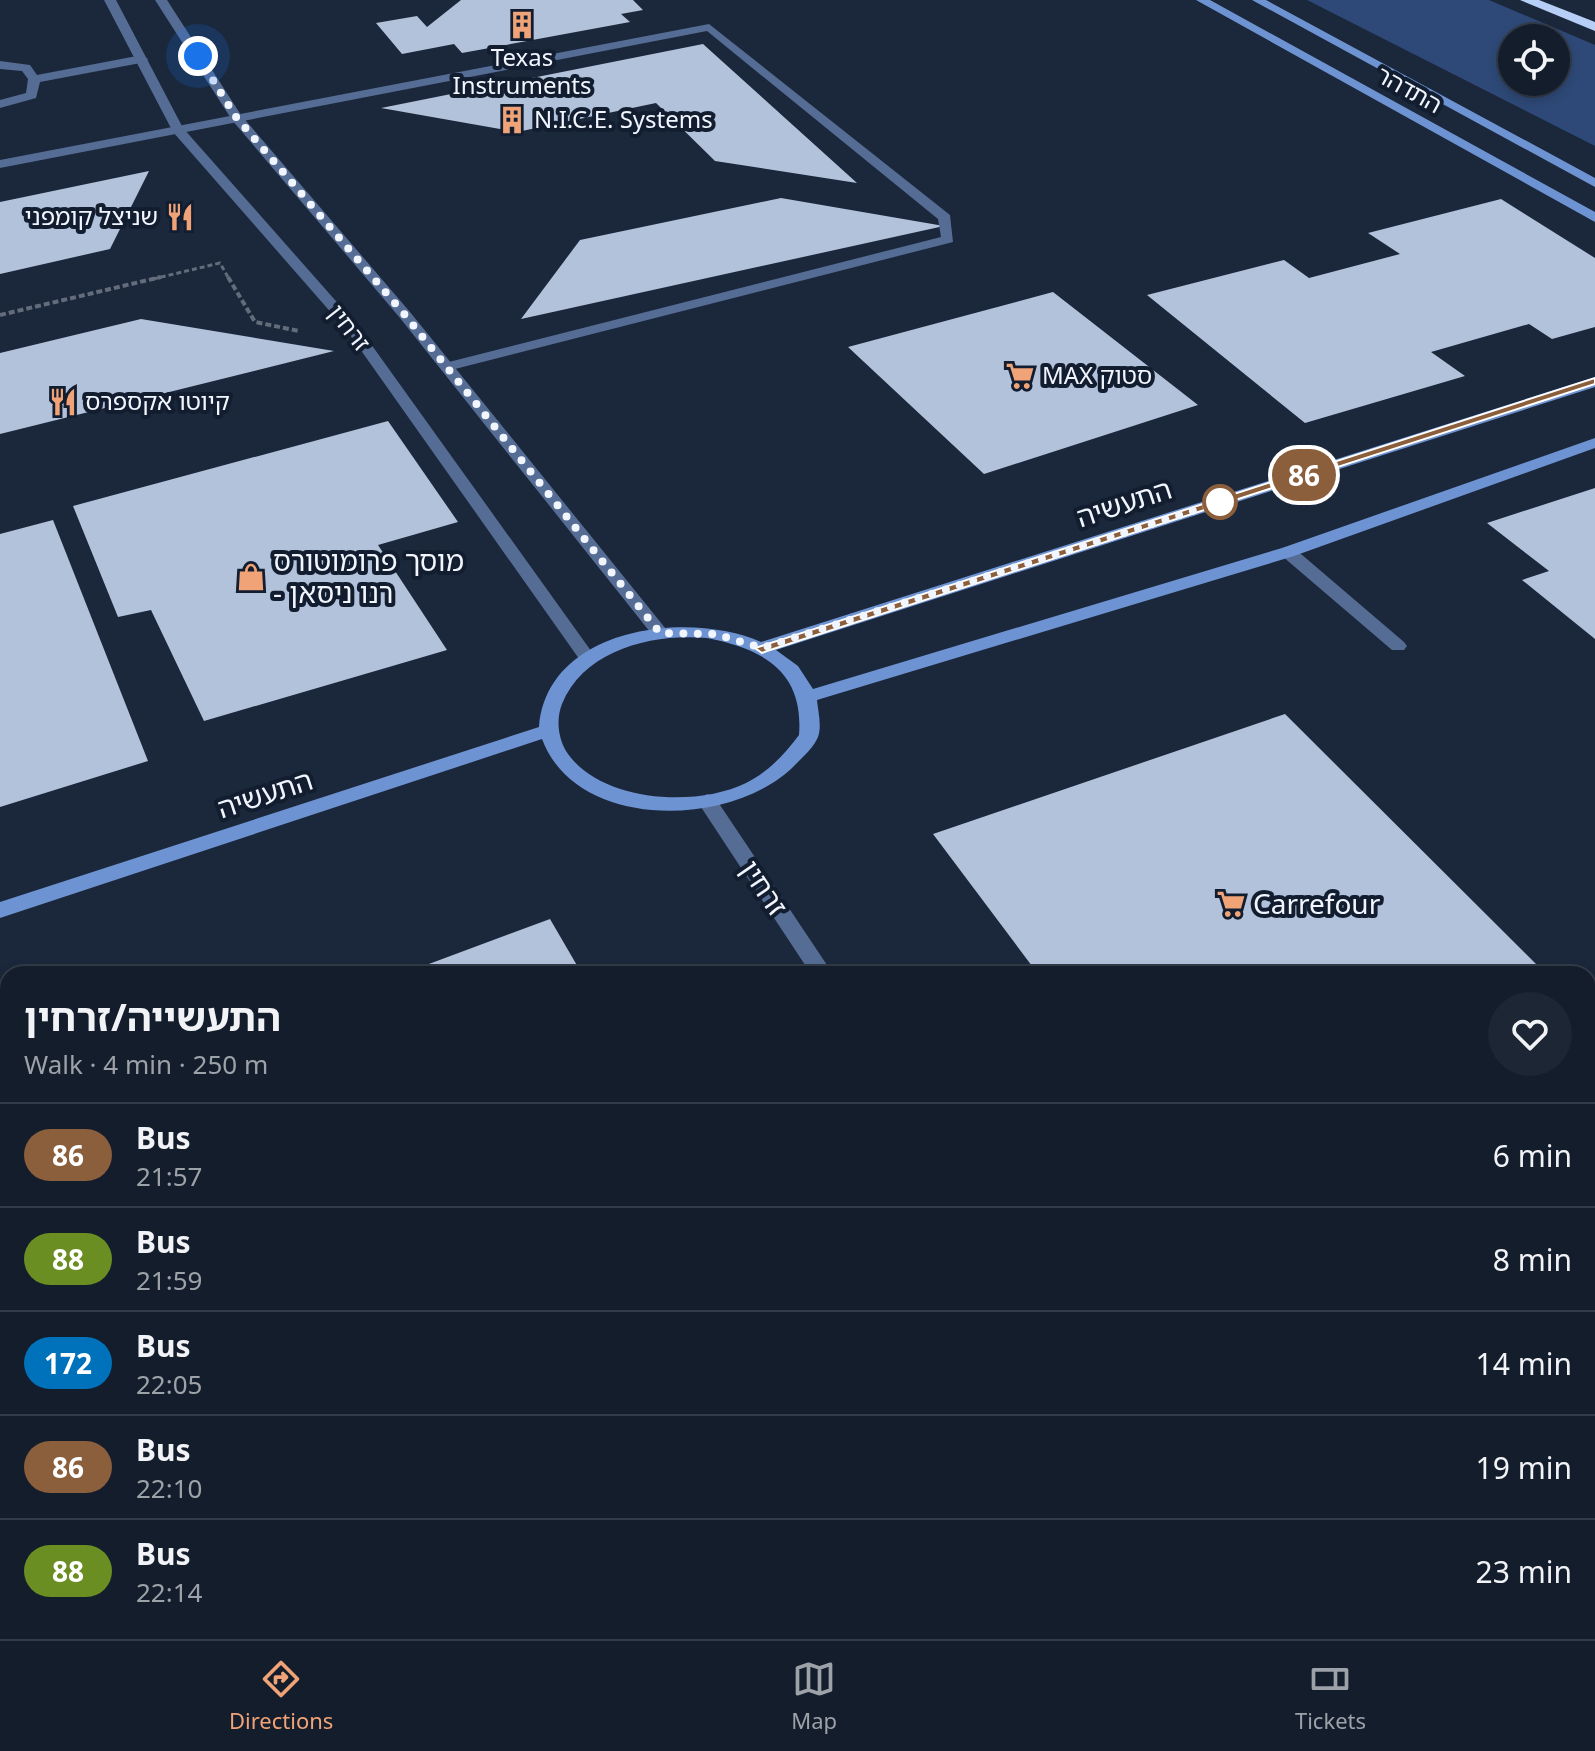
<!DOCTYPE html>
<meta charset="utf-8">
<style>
:root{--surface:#141d2c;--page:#1d2634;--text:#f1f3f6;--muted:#9da2a9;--line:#333b48;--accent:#efa377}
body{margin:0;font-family:"Noto Sans","Noto Sans Hebrew",sans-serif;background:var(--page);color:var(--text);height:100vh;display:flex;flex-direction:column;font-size:30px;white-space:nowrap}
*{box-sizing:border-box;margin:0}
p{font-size:26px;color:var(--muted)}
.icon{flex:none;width:44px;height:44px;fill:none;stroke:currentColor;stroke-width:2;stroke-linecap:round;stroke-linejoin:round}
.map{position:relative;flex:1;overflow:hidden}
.side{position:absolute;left:0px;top:966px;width:1596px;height:674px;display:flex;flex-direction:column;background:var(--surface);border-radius:24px 24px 0 0;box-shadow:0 4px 12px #0003,0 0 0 2px var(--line)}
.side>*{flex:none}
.badge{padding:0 16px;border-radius:26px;font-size:28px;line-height:52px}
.tools{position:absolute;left:1498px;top:24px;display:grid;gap:16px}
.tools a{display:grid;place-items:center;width:72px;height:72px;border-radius:50%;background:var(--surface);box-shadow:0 4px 12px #0003,0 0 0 2px var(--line);font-size:40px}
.you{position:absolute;width:40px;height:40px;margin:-20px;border:6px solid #fff;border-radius:50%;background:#1a73e8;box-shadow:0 0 0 12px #1a73e833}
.map>.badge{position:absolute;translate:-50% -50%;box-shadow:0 0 0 4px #fff}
.round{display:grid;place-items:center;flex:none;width:84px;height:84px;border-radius:42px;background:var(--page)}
.head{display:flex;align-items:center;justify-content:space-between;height:136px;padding:0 24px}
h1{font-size:38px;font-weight:700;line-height:60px}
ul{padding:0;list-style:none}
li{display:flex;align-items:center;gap:24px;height:104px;padding:0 24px;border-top:2px solid var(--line)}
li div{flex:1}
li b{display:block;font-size:30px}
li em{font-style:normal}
li .badge{min-width:88px;font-weight:700;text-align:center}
.dock{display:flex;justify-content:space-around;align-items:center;height:112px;border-top:2px solid var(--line);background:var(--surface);font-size:22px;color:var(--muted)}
.dock a{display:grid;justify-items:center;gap:4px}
.dock .on{color:var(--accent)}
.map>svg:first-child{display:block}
.green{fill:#2e4977;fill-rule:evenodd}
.building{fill:#b3c2db}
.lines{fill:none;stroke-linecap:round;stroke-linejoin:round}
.path-far1{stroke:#626c7b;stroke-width:3;stroke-dasharray:5 3;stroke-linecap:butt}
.path{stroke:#626c7b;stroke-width:4;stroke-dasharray:6 3;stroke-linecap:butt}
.lane{fill:#556c94;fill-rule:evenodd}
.street{fill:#556c94;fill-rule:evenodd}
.secondary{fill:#6e93d3;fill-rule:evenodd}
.highway{fill:#b7cff6;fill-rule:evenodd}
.line{fill:#8b5e3c;stroke:#fff;stroke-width:2}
.walk{stroke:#f1f5fd;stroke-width:8;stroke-dasharray:0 14.4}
.stop-dot{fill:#fff;stroke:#8b5e3c;stroke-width:4}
.labels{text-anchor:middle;stroke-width:8;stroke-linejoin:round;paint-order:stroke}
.far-poi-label{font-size:24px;fill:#f1f5fd;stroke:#121d30;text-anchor:start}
.far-street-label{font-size:24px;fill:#f1f5fd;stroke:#121d30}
.street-label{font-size:28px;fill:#f1f5fd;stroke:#121d30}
.poi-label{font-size:28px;fill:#f1f5fd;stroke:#121d30;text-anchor:start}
</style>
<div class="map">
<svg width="1595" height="1639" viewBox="0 0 1595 1639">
<rect width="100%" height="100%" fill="#1b273a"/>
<path class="green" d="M1307,0H1489L1595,45V146ZM1512,38H1556V82H1512Z"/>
<path class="building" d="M461,0H633L643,10L621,14L630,22L462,53L454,44L402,54L376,23L417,16L427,27Z
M703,44L857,183L715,161L656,103L517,132L381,108Z
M149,171L110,249L0,274V202Z
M781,198L944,226L521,319L580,240Z
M1501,199L1595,258V327L1552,339L1529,324L1431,352L1465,376L1305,423L1147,295L1284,260L1309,278L1400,254L1368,233Z
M1053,292L1198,405L984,474L848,347Z
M141,319L334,351L0,434V353Z
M388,421L458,522L378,545L447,650L204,721L151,610L118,617L73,506Z
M1595,488V639L1522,580L1549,571L1487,523Z
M53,520L148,761L0,807V534Z
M1285,714L1546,974H1038L933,834Z
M550,919L582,974H402Z
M1588,1016L1595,1023V1408L1588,1412Z
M0,1141L8,1172V1421L0,1424Z
M133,1632H169L171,1639H116Z
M548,1632H1040L1043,1637L533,1639Z"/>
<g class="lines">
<path class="path-far1" d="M153,279L220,263L229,279"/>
<path class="path" d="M228,277L255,322L299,331
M0,315L161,277"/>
<path class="lane" d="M709,24L950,215L953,242L451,370H441V364L941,237L938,219L707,31L0,168V160Z
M142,55L148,59L146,62L40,82L36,98L0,108V100L26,93L28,79L22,71L0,69V61L30,65L37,75Z
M1288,547L1294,548L1404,642L1407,646L1404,650H1392L1282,556L1279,552L1282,548Z"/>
<path class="street" d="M104,0H116L183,128L358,326L594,655L597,659L594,663H582L348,332L173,132Z
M155,0H167L241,115L410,312L666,629L669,633L666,637H654L400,318L232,120Z
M707,794L714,796L833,974H811L697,801Z
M1245,1632H1275L1278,1639H1248Z"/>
<path class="secondary" d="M1196,0H1210L1595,212V222Z
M1252,0H1266L1595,178V187Z
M1595,377V387L776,650L798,666L813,689L1282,548L1595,438V448L1294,556L817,700C818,711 822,726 818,737C814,747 803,757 795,765C735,827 577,833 542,739L0,918V902L539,727C547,627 688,610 761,642ZM707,638C764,649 804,672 799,735C785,754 767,773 746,783C695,808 599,802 566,751C558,737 556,719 562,704C584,649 654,633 707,638Z"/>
<path class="highway" d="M1520,0H1539L1595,22V31Z"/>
</g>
<path class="line" d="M1595,378V384L767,651L762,653L755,648Z"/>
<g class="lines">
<path class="walk" d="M198,56L236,117L405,315L660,633L715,634L762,648L1230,499L1220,502"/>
</g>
<defs>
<symbol id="building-bare" viewBox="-9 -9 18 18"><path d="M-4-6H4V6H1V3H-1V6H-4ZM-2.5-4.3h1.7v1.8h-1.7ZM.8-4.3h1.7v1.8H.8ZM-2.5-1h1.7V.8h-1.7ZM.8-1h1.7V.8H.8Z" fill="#efa377" stroke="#121d30" stroke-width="2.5" paint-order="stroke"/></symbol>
<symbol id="restaurant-bare" viewBox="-9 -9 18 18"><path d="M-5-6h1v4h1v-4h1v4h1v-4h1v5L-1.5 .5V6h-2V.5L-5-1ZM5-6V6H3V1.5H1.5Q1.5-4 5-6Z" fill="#efa377" stroke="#121d30" stroke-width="2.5" paint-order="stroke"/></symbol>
<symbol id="supermarket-bare" viewBox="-9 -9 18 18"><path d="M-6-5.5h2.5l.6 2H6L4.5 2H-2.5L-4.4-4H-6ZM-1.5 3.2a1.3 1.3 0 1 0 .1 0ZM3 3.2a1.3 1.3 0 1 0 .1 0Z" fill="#efa377" stroke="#121d30" stroke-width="2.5" paint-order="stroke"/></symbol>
<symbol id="shop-bare" viewBox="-9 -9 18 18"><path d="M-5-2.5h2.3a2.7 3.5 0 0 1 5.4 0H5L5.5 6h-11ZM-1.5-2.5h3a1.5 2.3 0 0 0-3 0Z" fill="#efa377" stroke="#121d30" stroke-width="2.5" paint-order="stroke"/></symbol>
</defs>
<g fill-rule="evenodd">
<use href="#building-bare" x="502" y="5" width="40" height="40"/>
<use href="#building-bare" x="492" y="100" width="40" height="40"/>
<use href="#restaurant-bare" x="160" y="197" width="40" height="40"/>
<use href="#supermarket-bare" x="1000" y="356" width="40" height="40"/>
<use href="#restaurant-bare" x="43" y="382" width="40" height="40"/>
<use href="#shop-bare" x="231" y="557" width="40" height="40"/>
<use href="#supermarket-bare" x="1211" y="884" width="40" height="40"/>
</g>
<circle class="stop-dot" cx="1220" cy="502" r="16"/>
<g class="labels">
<g class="far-poi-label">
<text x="522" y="66" text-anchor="middle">Texas<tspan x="522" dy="28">Instruments</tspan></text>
<text x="534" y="128">N.I.C.E. Systems</text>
<text x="158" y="225" text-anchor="end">שניצל קומפני</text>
<text x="1042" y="384">MAX סטוק</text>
<text x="85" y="410">קיוטו אקספרס</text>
</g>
<g class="far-street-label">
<text transform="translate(1409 90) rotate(29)" y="8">התדהר</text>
<text transform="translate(349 328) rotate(52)" y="8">זרחין</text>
</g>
<g class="street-label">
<text transform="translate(1124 503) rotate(-18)" y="10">התעשיה</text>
<text transform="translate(265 794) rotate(-18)" y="10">התעשיה</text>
<text transform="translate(764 888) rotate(56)" y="10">זרחין</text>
</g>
<g class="poi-label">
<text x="273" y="571">מוסך פרומוטורס<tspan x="273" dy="32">- רנו ניסאן</tspan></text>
<text x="1253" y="914">Carrefour</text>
</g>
</g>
</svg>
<div class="tools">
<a><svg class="icon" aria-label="locate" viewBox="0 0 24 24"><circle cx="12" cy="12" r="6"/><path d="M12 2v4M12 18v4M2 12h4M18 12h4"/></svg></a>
</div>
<div class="you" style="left:198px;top:56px"></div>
<b class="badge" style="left:1304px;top:475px;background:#8b5e3c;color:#fff">86</b>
<section class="side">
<div class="head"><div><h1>התעשייה/זרחין</h1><p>Walk · 4 min · 250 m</p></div><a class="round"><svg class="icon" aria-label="heart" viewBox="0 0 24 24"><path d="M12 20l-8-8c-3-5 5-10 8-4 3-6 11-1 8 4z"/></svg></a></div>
<ul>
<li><span class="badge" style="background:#8b5e3c;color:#fff">86</span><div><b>Bus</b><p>21:57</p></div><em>6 min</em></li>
<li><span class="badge" style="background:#6b8e23;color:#fff">88</span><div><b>Bus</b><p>21:59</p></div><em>8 min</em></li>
<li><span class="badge" style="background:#0072bc;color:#fff">172</span><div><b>Bus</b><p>22:05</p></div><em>14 min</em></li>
<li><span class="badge" style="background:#8b5e3c;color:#fff">86</span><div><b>Bus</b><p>22:10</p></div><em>19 min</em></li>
<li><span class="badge" style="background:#6b8e23;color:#fff">88</span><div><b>Bus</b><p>22:14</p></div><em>23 min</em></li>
</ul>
</section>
</div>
<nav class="dock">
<a class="on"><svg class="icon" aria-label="directions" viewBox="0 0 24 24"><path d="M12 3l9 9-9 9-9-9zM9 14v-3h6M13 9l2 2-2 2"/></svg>Directions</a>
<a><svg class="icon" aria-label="map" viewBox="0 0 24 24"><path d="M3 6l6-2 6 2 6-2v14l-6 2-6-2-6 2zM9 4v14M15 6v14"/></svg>Map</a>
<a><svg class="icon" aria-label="tickets" viewBox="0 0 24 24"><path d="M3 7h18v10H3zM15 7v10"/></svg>Tickets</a>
</nav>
